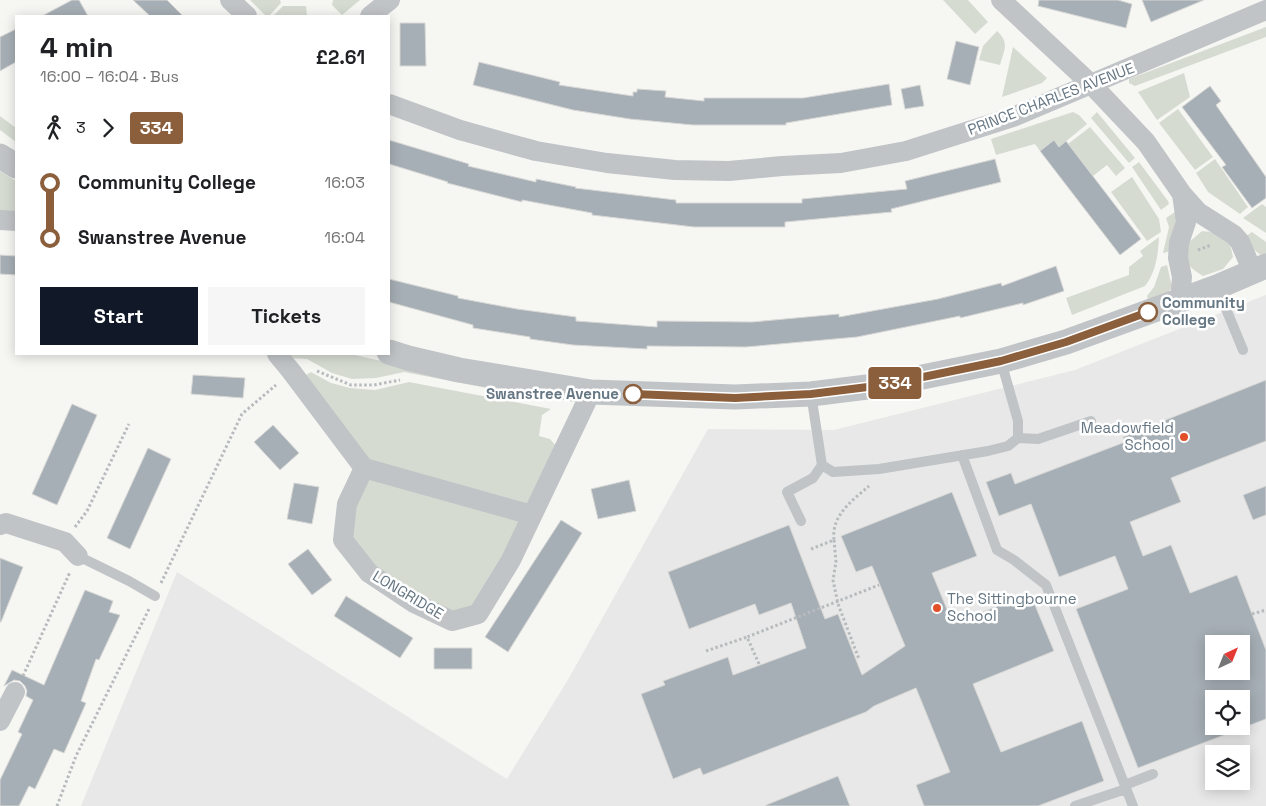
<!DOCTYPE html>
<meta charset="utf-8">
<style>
:root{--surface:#fff;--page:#f6f6f6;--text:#202124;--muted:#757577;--accent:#111827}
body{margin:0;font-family:"Space Grotesk",sans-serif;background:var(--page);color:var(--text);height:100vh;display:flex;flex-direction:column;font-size:19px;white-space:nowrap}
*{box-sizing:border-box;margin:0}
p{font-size:16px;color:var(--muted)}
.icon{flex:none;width:28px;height:28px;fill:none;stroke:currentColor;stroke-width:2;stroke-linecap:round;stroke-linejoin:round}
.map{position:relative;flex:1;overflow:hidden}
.details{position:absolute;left:15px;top:15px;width:375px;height:340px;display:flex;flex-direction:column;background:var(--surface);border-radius:0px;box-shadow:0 2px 12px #0003}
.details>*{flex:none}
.badge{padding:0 10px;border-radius:4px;font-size:18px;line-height:32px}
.needle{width:32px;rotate:43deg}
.tools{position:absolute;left:1205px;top:635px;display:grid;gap:10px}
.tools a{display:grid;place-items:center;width:45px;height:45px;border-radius:0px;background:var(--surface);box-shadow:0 2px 12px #0003;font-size:25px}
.map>.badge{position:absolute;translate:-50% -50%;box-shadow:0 0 0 2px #fff}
.legs{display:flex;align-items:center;gap:8px;height:55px;padding:0 25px;font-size:16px}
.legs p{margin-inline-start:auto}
.head{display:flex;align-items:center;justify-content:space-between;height:85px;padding:0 25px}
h1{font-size:28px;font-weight:600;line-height:38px}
.action{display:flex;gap:10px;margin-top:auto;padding:10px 25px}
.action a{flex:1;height:58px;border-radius:0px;background:var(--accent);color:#fff;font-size:20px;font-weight:600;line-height:58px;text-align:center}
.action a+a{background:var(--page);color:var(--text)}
ul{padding:0 25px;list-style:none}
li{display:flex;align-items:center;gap:18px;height:55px;font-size:19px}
li i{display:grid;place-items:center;width:8px;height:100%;margin:0 6px;background:currentColor}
li i::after{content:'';width:12px;height:12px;margin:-6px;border:4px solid;border-radius:50%;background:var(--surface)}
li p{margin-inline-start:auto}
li:first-child i{background:linear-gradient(#0000 50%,currentColor 0)}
li:last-child i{background:linear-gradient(currentColor 50%,#0000 0)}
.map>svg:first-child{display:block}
.built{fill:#e7e8e7;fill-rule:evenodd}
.green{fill:#d6dbd2}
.building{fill:#a6afb5;stroke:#d8d8d6;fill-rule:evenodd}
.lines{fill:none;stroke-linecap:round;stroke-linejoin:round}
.path{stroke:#b8bbbe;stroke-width:3;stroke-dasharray:2.5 2.5;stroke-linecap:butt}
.service{stroke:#c0c4c7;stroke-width:10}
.minor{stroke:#c0c4c7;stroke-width:20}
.tertiary{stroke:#c0c4c7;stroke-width:25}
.line-1-casing{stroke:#fff;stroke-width:11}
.line-1{stroke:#8b5e3c;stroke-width:8}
.stop-1-dot{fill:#fff;stroke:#8b5e3c;stroke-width:2.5}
.poi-dot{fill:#e15029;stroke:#fff;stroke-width:2}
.labels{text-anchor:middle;stroke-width:5;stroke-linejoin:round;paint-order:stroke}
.street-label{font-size:15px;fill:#667784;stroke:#fff}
.stop-label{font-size:15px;font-weight:bold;fill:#667784;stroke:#fff;text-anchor:start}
.poi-label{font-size:15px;fill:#667784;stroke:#fff;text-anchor:end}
</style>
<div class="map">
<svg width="1266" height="806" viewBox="0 0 1266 806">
<rect width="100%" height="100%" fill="#f6f6f3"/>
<path class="built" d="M1266,295V806H81L177,572L507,779L569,678L708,429L834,430L1075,370ZM1214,644H1241V671H1214ZM1214,699H1241V726H1214ZM1214,754H1241V781H1214Z"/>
<path class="green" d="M250,0H280L281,3L269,16H266Z
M333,0H360L342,15L332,5Z
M943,0H968L988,22L975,34Z
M283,6H306L307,16H273Z
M1266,27V37L1135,86L1129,83V79Z
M997,31C1010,43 1004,50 1000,65L979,60L983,46Z
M1013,47L1047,78L1042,83L1002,97Z
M1184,73L1190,97L1157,120L1138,92Z
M1178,109L1213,157L1195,170L1159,123Z
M1073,112L1079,115L1087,124L1059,147L1054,140L1040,151L1035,144L996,155L991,139Z
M1097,112L1135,158L1129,163L1091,118Z
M0,116L16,128V142L0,130Z
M1090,127L1125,168L1116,176L1107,165L1093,176L1068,144Z
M1215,159L1248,207L1240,214L1208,192L1196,173Z
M1139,162L1168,201L1169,204L1161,210L1132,167Z
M0,171L16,181V213L0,212Z
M1132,177L1159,219L1161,232L1147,241L1111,192Z
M1262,204L1266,207V233L1243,218Z
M1175,212L1177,214L1171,251L1163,253L1169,227L1166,218Z
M1202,231C1222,233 1230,237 1233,257L1223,269L1203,276C1185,265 1186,263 1188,243Z
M1252,232L1266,242V256C1255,255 1251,245 1246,236Z
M1159,237C1158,255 1156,272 1145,286L1072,315L1066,298L1129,275V267L1143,256L1140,251Z
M1167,265L1172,287L1165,297L1149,303L1147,296L1154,287L1161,267Z
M285,354H350L548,398L549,400L404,372L376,378L352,379L332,373L307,359L288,358Z
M311,372L331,383L350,388L375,390L409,382L551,409L542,415L539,436L550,439L557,447L478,614L452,621L414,603L343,540L371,465L306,375Z"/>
<path class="building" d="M72,0H79L88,16H42Z
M133,0H167L183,16H150Z
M1039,0H1118L1132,4L1126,28L1038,6Z
M1142,0H1204L1151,22Z
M400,23H425L426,66H400Z
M16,29V62L0,71V37Z
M956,41L979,47L970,85L947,79Z
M479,62L560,82L559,85L633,96V92H637V89L666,91L665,97L704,101V98H803L889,84L892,105L786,123V125H693L630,119L573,110L473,85Z
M920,85L924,106L905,109L901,89Z
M1210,86L1221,101L1216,105L1266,177V198L1252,208L1222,167L1226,165L1182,107Z
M389,140L469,164L468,166L536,182V179L576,187L575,188L676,200V203H802V199L907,189L905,181L995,159L1001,182L891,209L892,212L785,222V227H694L592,215V213L522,200V202L447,183L448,182L389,164Z
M1054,140L1059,147L1066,141L1141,239L1120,255L1040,151Z
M0,255L16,256V275L0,274Z
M1056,266L1064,291L1023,305V303L960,318V316L857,337L746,347L647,346V349L573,345L530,339V337L473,328V325L389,302V279L458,296V298L517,309L576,317V321L657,327V321L752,322L839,314V317L938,299L1001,283L1002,286Z
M193,375L245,378L243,398L191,394Z
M1266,380V441L1171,478L1181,502L1130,522L1143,556L1171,545L1190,593L1237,575L1266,650V719L1138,768L1076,609L1128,589L1115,556L1059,577L1031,504L999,516L986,482L1011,473L1015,484L1125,442L1123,437ZM1214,644H1241V671H1214ZM1214,699H1241V726H1214Z
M72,404L97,415L57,505L32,494Z
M273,425L299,453L280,470L254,442Z
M148,448L171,459L130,549L107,538Z
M629,480L636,511L598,519L591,489Z
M294,483L319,487L312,524L287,519Z
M1266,486V515L1253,520L1243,495Z
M952,492L977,556L932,573L953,624L1030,593L1054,651L973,684L1001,752L1082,721L1104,781L1038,806H924L916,785L950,772L916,688L874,706L866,712L703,775L700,768L673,779L641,694L665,685L663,681L728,657L733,675L806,648L791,603L759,615L755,604L689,629L668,572L789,525L825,619L838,614L862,675L905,646L872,566L856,572L841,536Z
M561,520L582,533L508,652L485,637Z
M308,549L332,580L312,595L288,564Z
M0,558L23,567L1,622H0Z
M85,590L113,601L109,612L120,615L99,660L96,659L81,701L86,703L64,753L54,749L35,789L29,786L19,806H0V780L22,734L18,732L33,700L26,696L27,691L25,686L20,681L14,680L4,686L12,670L44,685Z
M346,596L413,638L400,658L334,616Z
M434,648H472V669H434Z
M838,776L850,806H766V805Z"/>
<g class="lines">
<path class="path" d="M1198,250L1211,245
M317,371L351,385H374L400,380
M75,527L87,511L129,424
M834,540L836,562L833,580L838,604L859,659
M811,549L834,540C831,515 853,500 869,486
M161,583L242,414L276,385
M1252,614L1266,610
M706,651L747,637
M759,664L747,637L879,585
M23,676L70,572
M57,806L76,756L149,609"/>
<path class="service" d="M1217,287L1243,350
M811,394L822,465L833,472L879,469L988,451L1008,446L1018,438V421L1001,361
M1018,438L1038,439L1091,421
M962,455L997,550L1014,560L1046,585L1133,806
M801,521L787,492L813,478L822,465
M78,556L129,581L155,596
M1125,785L1153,774
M1075,806L1126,789"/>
<path class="minor" d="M230,0L247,16
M1001,0L1092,85L1146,142L1182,194L1198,212L1234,235L1240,242L1253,272
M370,16L390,0
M389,104L460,130L536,151L607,163L675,170L729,171L782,166L841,163L906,151L1013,117L1266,10
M0,220L16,221
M1180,300L1182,277L1178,258L1179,243L1186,222L1182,194
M277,354L291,371L364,468L347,504L343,540L369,573L414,603L452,621L478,614L511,560L591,392
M364,468L532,515
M0,525L6,523L65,542L78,556
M0,721L15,692"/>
<path class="tertiary" d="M0,156L16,166
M389,352L408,358L459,370L591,392L735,397L811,394L883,385L1001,361L1066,342L1217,287L1266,266"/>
</g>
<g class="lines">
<defs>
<path id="line-1" d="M633,394L735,398L811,394L884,385L1001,361L1066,342L1148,312"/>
</defs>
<use href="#line-1" class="line-1-casing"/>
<use href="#line-1" class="line-1"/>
</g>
<g class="stop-1-dot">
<circle cx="1148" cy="312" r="9"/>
<circle cx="633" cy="394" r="9"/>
</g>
<g class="poi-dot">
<circle cx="1184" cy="437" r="5"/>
<circle cx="937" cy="608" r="5"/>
</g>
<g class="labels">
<g class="street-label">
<text transform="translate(1051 99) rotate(-21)" y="5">PRINCE CHARLES AVENUE</text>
<text transform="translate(408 595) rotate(31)" y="5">LONGRIDGE</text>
</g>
<g class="stop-label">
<text x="1162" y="308">Community<tspan x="1162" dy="17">College</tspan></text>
<text x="619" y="399" text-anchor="end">Swanstree Avenue</text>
</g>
<g class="poi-label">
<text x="1174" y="433">Meadowfield<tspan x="1174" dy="17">School</tspan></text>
<text x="947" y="604" text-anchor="start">The Sittingbourne<tspan x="947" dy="17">School</tspan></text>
</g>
</g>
</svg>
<div class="tools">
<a><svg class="needle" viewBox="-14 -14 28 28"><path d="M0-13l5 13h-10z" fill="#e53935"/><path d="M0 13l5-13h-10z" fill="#757577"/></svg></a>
<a><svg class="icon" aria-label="locate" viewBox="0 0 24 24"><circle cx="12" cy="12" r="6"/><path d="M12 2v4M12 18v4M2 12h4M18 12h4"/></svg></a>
<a><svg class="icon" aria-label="layers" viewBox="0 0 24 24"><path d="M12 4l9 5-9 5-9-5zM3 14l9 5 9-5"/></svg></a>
</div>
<b class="badge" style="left:895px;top:383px;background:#8b5e3c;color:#fff">334</b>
<section class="details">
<div class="head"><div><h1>4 min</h1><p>16:00 – 16:04 · Bus</p></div><b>£2.61</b></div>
<div class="legs"><svg class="icon" aria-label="walk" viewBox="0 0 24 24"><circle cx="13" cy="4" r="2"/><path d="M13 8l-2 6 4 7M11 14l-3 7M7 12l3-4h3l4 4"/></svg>3<svg class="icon" aria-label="forward" viewBox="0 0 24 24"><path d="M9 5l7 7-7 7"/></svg><b class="badge" style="background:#8b5e3c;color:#fff">334</b></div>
<ul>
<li><i style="color:#8b5e3c"></i><b>Community College</b><p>16:03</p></li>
<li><i style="color:#8b5e3c"></i><b>Swanstree Avenue</b><p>16:04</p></li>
</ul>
<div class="action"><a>Start</a><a>Tickets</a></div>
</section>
</div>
